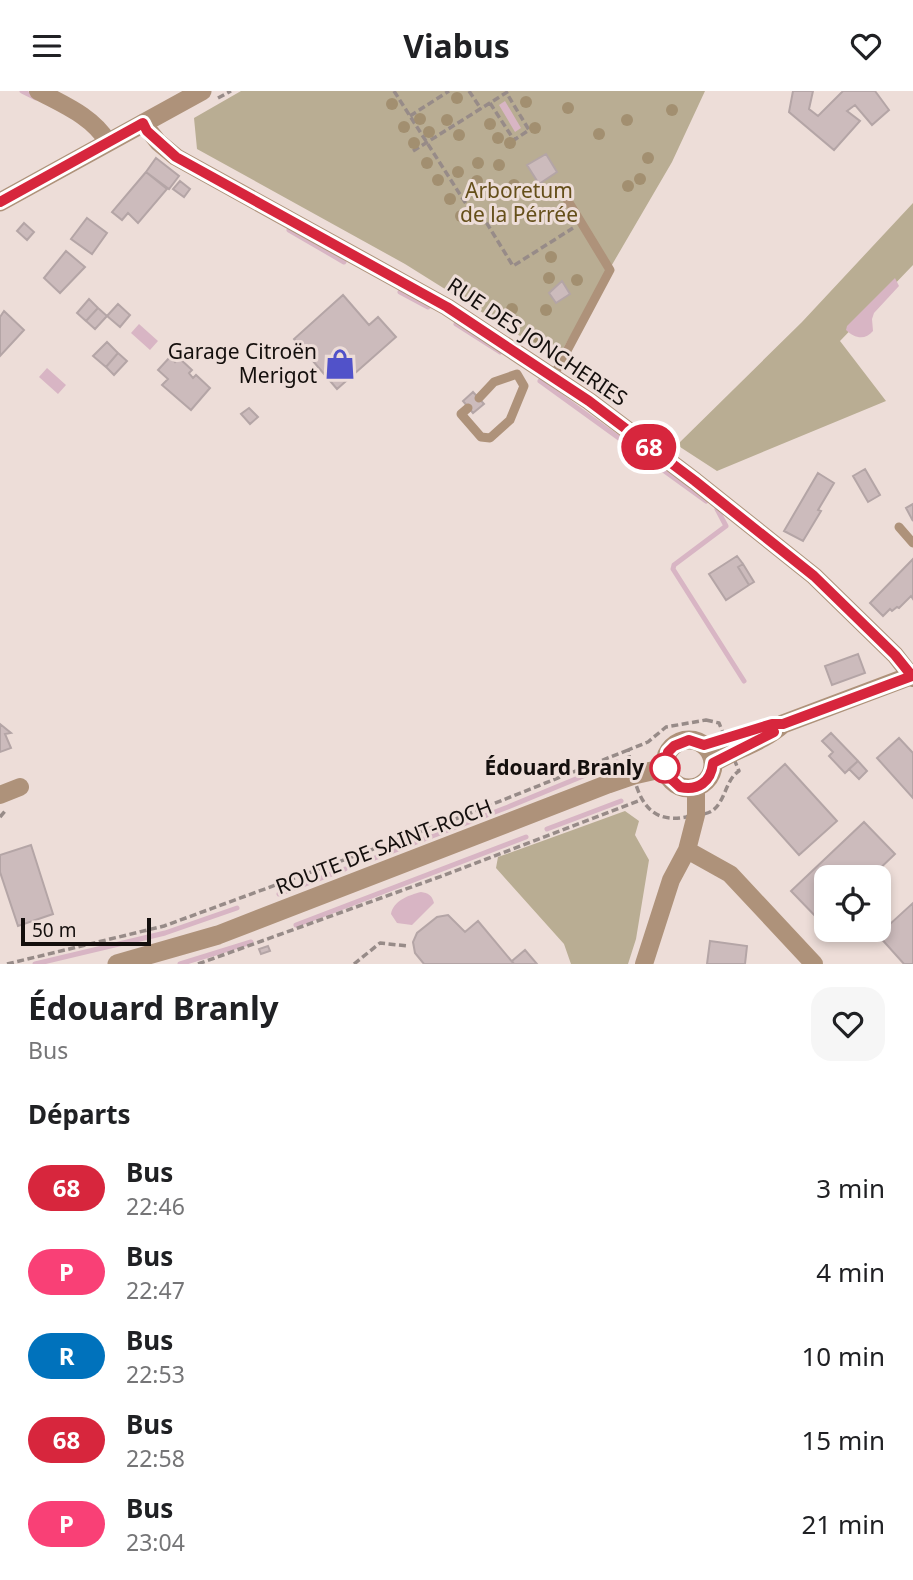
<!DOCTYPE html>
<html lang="fr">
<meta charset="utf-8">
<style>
:root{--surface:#fff;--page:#f6f6f6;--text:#202124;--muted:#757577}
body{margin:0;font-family:"Noto Sans",sans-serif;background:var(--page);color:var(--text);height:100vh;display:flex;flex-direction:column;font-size:26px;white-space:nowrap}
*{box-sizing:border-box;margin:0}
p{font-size:23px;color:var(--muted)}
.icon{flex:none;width:38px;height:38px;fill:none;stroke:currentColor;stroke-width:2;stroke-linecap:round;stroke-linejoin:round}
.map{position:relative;height:873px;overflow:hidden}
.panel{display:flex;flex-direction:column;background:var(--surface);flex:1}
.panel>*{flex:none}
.badge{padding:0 14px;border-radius:23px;font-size:24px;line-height:46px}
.fabs{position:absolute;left:814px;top:774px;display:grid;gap:14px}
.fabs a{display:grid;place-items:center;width:77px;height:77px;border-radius:14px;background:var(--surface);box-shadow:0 4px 10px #0003;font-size:35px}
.scale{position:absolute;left:21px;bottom:18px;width:130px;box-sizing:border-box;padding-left:7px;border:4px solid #140f0d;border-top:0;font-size:19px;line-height:24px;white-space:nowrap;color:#140f0d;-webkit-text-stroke:5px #edddd8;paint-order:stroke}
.map>.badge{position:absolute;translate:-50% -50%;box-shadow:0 0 0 4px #fff}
h2{padding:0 28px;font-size:26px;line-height:63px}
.round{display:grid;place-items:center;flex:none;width:74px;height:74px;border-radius:21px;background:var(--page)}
.headline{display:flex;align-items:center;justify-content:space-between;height:119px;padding:0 28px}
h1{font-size:33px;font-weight:700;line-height:52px}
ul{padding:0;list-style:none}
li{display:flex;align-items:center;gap:21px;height:84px;padding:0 28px}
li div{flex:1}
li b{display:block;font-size:26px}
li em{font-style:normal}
li .badge{min-width:77px;font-weight:700;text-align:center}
header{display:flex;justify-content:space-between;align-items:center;height:91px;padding:0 28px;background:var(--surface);font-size:32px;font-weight:700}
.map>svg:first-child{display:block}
.green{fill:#b9ad93}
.water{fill:#d8b5c4}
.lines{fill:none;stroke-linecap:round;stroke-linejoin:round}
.stream{stroke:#d8b5c4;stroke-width:5}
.building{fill:#ccbbbc;stroke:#b4a5a6;stroke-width:2}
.path{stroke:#978b88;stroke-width:3.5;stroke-dasharray:7 3.5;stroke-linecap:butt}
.service{stroke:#ae927a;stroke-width:9}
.minor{stroke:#ae927a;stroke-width:18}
.tertiary{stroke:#ae927a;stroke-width:19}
.tree{fill:#a28f70}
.line-casing{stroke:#fff;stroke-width:16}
.line{stroke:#d7263d;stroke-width:10}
.stop-dot{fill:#fff;stroke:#d7263d;stroke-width:3.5}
.labels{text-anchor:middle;stroke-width:6;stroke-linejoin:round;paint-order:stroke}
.park-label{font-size:21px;fill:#654f1a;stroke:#edddd8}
.street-label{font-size:21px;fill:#140f0d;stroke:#edddd8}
.poi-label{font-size:21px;fill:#140f0d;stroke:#edddd8;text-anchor:end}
.stop-label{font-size:21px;font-weight:bold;fill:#140f0d;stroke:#edddd8;text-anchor:end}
</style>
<header><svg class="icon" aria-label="menu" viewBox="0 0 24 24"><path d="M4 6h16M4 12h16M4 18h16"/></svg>Viabus<svg class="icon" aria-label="heart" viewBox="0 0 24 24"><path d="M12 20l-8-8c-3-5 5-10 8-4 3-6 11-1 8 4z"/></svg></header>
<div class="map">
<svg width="913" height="873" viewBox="0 0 913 873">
<rect width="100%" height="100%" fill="#edddd8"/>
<path class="green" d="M241,0H705L672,71L557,268L405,173L197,58L194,27Z
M913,112V174L840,250L886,310L717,380L677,354L802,231Z
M625,720L639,730L635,744L649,769L636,848L628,873H571L564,853L496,777L498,766Z"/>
<path class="water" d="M505,10L521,37L515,41L499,14Z
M895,187L899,195L874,222L872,228L873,240C865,250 854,247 846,239L847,235Z
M139,233L158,250L150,259L131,242Z
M47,277L66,294L58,303L39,286Z
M421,801C428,802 432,804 434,812L412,834L397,832L391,823C393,810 409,804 421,801Z"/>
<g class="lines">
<path class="stream" d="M22,0L36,7
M289,139L344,171
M400,201L428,216
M456,233L500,261
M540,290L706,410
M717,418L726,435L674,474L673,478L744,590
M547,738L621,710
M367,770L508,716L617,671
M279,803L345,778
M296,834L526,746
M35,873L165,842L237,817
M180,873L251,851"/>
</g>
<path class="building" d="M793,0H813L809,18L818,25L843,0H875L889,19L872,34L855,14L847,20L860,30L834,59L789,21Z
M546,63L557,81L539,93L527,74Z
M156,67L179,85L169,98L146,81Z
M146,81L167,98L138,132L128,122L122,129L112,121Z
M180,90L190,98L184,106L173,98Z
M87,127L107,142L92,163L71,148Z
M24,132L34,141L27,149L17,140Z
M66,160L85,176L60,202L44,187Z
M562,190L570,203L556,212L549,202Z
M343,204L369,234L378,226L396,246L337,298L294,248Z
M89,208L98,217L86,230L77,222Z
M118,213L130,224L120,236L107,225Z
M98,217L107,225L95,238L86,230Z
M4,220L24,239L0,265V226Z
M107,251L118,262L106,276L93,265Z
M118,262L127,270L114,284L106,276Z
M170,266L175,271L179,267L192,279L189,282L193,287L196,284L210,297L191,319L162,294L168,288L158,279Z
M473,301L484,313L473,322L463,310Z
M249,317L258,326L250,333L241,323Z
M865,378L880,404L868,411L853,385Z
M818,382L834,392L818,419L821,420L803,450L784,440Z
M913,413V430L906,417Z
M737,465L743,473L738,476L749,494L726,509L709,483Z
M913,468V508L911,505L899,517L897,516L892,520L890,518L883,525L870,512Z
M743,473L754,491L749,494L738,476Z
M858,563L865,582L832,594L825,575Z
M0,633L11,642L5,643L11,657L0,661Z
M831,642L858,670L845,682L829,665L833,661L822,650Z
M899,647L913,662V707L877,667Z
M858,670L867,680L859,688L849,678Z
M785,673L837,730L799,764L748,707Z
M864,731L895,763L871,786H826V828L822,832L791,800Z
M31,754L53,823L18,835L0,781V764Z
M913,812V873H904L878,844Z
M448,824L465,841L478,830L514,873H424L415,862L413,851L417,842L437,826Z
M710,850L747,855L745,873H707Z
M268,855L270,860L261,863L259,858Z
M525,859L537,873H514L512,870Z"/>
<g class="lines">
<path class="path" d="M394,0L477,130L483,126L513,175L573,137
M469,0L481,18
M218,7L231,0
M490,12L514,49L529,39L506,1
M410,25L449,0
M413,60L509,0
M706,629L719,632L739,680C725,689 726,710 712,720C706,724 693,724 686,726C640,735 635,693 628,659L648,651L666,636Z
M0,726L6,719
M7,873L164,835L458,727L628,659
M198,873L442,785L641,709
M354,873L380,852L408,855"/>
<path class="service" d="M553,286L610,179L562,100
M468,317L461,323L481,346L490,347L510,329L524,295L517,283L494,291L479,307
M899,436L913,452"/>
<path class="minor" d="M38,0C64,14 92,25 108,51
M143,32L158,51L176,66L447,216L589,310L695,390L814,485L895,564L913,587
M0,704L20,696
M687,759L730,783L814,873
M644,873L671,789L687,759L696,724V697"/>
<path class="tertiary" d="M0,111L202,0
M665 673a24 24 0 1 1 48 0a24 24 0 1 1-48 0Z
M713,672C736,658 763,651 783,633L913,584
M117,873L218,844L608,693L634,684L665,677"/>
</g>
<g class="tree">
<circle cx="457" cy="7" r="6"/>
<circle cx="526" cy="11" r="6"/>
<circle cx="392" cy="13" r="6"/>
<circle cx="568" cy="17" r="6"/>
<circle cx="672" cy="19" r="6"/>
<circle cx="420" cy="28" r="6"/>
<circle cx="447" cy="29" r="6"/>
<circle cx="627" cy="29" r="6"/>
<circle cx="490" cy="33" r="6"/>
<circle cx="404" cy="36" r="6"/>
<circle cx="535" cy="37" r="6"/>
<circle cx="429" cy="41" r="6"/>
<circle cx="599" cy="43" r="6"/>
<circle cx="459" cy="44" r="6"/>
<circle cx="498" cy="47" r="6"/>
<circle cx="414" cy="52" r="6"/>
<circle cx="510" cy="52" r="6"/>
<circle cx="648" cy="67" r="6"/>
<circle cx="427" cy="72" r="6"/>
<circle cx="478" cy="72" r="6"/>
<circle cx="499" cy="74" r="6"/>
<circle cx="458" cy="81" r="6"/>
<circle cx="640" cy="88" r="6"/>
<circle cx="438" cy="89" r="6"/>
<circle cx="477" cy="90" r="6"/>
<circle cx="514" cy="94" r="6"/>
<circle cx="628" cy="95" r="6"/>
<circle cx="450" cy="108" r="6"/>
<circle cx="461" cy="125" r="6"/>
<circle cx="551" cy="166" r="6"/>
<circle cx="549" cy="187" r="6"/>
<circle cx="577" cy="189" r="6"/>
<circle cx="512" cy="218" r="6"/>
<circle cx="546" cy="219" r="6"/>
<circle cx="538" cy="246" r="6"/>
</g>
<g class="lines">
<defs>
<path id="line" d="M0,111L143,32L147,40L176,66L447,216L589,310L695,390L814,485L895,564L912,585L783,633H772L704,654L689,649L674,655L668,661L665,677L668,685L680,696C698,700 711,691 713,672L774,641"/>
</defs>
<use href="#line" class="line-casing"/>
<use href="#line" class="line"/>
</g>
<defs>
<symbol id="shop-bare" viewBox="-9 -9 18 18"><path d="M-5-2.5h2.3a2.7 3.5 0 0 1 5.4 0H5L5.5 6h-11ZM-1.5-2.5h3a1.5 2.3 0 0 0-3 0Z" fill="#5152c9" stroke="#edddd8" stroke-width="2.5" paint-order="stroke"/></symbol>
</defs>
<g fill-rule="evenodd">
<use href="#shop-bare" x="318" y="251" width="44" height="44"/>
</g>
<circle class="stop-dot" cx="665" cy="677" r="14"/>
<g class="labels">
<g class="park-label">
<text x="519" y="107">Arboretum<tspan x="519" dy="24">de la Pérrée</tspan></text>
</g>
<g class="street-label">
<text transform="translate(537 251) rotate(34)" y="7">RUE DES JONCHERIES</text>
<text transform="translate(384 756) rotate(-21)" y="7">ROUTE DE SAINT-ROCH</text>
</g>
<g class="poi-label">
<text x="317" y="268">Garage Citroën<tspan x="317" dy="24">Merigot</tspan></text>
</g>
<g class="stop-label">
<text x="644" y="684">Édouard Branly</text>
</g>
</g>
</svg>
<div class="fabs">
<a><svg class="icon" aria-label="locate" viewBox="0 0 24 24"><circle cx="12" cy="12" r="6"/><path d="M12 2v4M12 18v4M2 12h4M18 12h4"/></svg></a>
</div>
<div class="scale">50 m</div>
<b class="badge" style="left:649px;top:356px;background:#d7263d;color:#fff">68</b>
</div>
<section class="panel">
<div class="headline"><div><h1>Édouard Branly</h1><p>Bus</p></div><a class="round"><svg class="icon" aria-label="heart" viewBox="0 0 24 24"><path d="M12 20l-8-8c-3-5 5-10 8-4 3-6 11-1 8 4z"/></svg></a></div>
<h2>Départs</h2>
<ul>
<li><span class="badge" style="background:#d7263d;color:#fff">68</span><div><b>Bus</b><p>22:46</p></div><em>3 min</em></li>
<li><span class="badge" style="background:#f94076;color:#fff">P</span><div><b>Bus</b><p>22:47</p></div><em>4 min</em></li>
<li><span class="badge" style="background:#0072bc;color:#fff">R</span><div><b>Bus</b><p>22:53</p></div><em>10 min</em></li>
<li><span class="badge" style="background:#d7263d;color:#fff">68</span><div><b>Bus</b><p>22:58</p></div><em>15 min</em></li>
<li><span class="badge" style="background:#f94076;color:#fff">P</span><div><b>Bus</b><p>23:04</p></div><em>21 min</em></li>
</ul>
</section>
